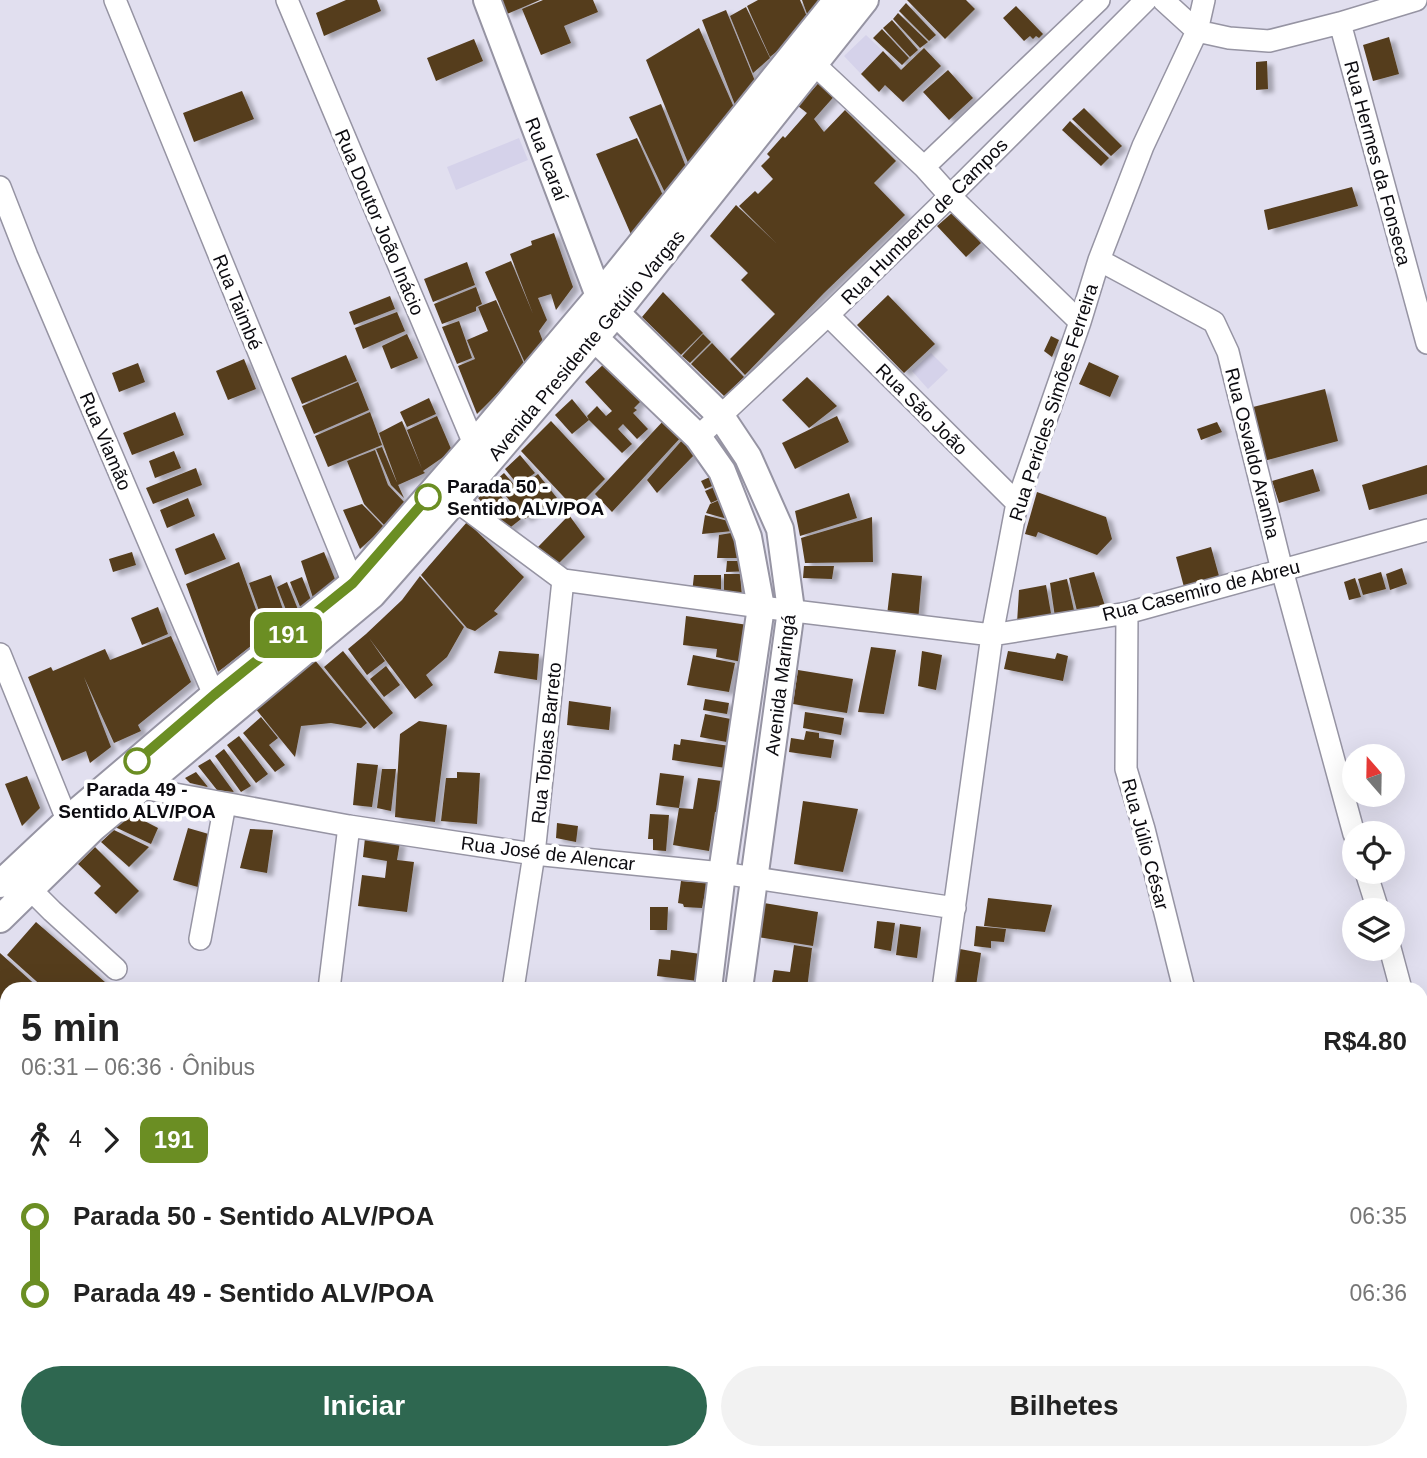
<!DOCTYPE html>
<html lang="pt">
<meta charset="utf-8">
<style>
:root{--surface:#fff;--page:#f2f2f2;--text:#222;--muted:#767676;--accent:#2e6750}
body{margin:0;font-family:Arial,sans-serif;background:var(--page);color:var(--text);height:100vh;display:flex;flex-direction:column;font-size:26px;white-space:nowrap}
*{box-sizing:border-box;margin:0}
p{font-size:23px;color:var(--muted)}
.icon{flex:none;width:38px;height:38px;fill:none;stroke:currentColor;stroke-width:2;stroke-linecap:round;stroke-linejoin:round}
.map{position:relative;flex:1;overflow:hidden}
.panel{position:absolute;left:0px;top:982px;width:1428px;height:478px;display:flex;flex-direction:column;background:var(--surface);border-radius:21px 21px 0 0;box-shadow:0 7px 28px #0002}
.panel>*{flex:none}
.badge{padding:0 14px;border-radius:10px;font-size:24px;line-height:46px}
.needle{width:46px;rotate:340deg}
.controls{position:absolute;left:1342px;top:744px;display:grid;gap:14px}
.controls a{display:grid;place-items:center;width:63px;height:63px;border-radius:50%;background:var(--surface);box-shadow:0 7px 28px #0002;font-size:35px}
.map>.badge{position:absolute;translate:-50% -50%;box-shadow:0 0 0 4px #fff}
.legs{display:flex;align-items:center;gap:10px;height:77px;padding:0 21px;font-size:23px}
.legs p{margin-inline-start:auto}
.overview{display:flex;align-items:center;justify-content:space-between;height:119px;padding:0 21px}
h1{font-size:38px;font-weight:600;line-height:52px}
.button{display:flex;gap:14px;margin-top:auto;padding:14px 21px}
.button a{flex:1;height:80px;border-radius:42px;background:var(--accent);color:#fff;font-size:28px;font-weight:600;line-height:80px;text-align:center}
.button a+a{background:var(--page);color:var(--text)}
ul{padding:0 21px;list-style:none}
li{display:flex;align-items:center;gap:24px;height:77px;font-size:26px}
li i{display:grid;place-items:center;width:10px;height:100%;margin:0 9px;background:currentColor}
li i::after{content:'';width:18px;height:18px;margin:-9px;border:5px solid;border-radius:50%;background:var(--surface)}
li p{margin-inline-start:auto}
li:first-child i{background:linear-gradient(#0000 50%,currentColor 0)}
li:last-child i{background:linear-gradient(currentColor 50%,#0000 0)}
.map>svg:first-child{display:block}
.built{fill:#d5d2ea}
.green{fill:#a8b496}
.building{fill:#543c1c;filter:url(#shadow)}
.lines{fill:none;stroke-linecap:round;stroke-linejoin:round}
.minor-casing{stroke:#9694a3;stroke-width:24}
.major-casing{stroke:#9694a3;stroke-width:30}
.minor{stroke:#fff;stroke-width:21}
.major{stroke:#fff;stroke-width:26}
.line-1-casing{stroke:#fff;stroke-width:16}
.line-1{stroke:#6b8e23;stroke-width:10}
.stop-1-dot{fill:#fff;stroke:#6b8e23;stroke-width:3.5}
.labels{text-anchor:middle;stroke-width:7;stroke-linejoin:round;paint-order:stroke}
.street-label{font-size:19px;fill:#0c0b10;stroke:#fff}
.stop-label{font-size:19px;font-weight:bold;fill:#0c0b10;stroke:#fff;text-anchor:start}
</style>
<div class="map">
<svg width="1427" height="1458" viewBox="0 0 1427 1458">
<defs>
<filter id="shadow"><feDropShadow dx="6" dy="3.5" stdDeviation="2" flood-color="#0004"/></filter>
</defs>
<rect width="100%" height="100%" fill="#e1dfef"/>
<path class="built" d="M866,35L883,51L861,74L844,56Z
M519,138L528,160L456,190L447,167Z
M931,353L948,370L928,389L912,371Z"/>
<path class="green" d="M0,1090L7,1096V1452L274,1453L244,1458H0Z"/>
<path class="building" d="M346,0H377L381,11L324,36L316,13Z
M502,0H540L507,14Z
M543,0H593L598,12L564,26L571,43L541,55L522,9Z
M758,0H800L810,24L770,57L747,6Z
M802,0H827L810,22Z
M907,0H966L975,9L945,39Z
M906,3L936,35L929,41L899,11Z
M1016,6L1043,34L1039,38L1036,36L1033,39L1030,36L1024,41L1003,18Z
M746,7L770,58L753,73L730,16Z
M726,10L757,86L737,110L702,20Z
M898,13L928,42L920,48L893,19Z
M892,20L918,50L910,57L883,28Z
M699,28L736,112L691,170L646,60Z
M882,29L909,58L902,65L873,38Z
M1389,37L1399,74L1373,81L1363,45Z
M474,39L483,61L436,81L427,58Z
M924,48L941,66L903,102L885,85L879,92L861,74L883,51L901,70Z
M1267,61L1268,89L1256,90V62Z
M948,70L973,98L949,120L923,92Z
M823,78L838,92L814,119L824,132L845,110L896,161L874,183L905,215L824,293L745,375L730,359L775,314L741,280L748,273L710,236L736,205L776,243L739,206L755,191L758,194L773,179L761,166L770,157L767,154L783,136L785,138L807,113L798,106Z
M242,91L254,119L194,142L183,113Z
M661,104L688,172L667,197L629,117Z
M1084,108L1122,146L1111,156L1072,119Z
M1070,121L1109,158L1101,166L1062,130Z
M637,138L665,200L633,239L596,154Z
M1352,187L1358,206L1268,230L1264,210Z
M953,212L981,243L966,257L937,226Z
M554,233L573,287L556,310L551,294L538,298L547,320L539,331L544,344L525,363L485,272L511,261L533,314L510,254L532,245L531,241Z
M467,262L475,285L433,302L424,279Z
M476,287L482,304L476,307V311L442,324L434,304Z
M663,292L703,333L681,355L642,317Z
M888,295L935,344L904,373L857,325Z
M390,296L395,309L354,325L349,312Z
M496,300L525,366L477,414L458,366L475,359L467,340L488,331L478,307Z
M397,312L405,331L363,349L355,328Z
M459,321L472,358L457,364L442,327Z
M407,334L418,358L391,369L382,346Z
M703,334L711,342L690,363L682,356Z
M1051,336L1059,340L1052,357L1044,351Z
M712,343L744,377L724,396L691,364Z
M346,355L357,381L302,404L291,378Z
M244,359L256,389L228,400L216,371Z
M607,361L643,399L634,408L637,410L633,413L648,429L637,439L623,424L618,429L632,444L622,453L589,420L587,416L597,406L606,416L612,411L585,382Z
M1089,362L1119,376L1110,397L1079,384Z
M138,363L145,382L119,392L112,373Z
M807,377L837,406L809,428L782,400Z
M358,382L369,410L314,434L302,406Z
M1325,389L1338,441L1264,461L1249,408Z
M429,398L436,414L407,427L400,412Z
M572,399L589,420L572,434L555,415Z
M175,412L184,435L132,455L123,433Z
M370,412L382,445L328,467L315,436Z
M437,416L452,451L423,471L425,473L398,485L379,433L402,421L422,469L407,430Z
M837,416L849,442L795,469L782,443Z
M665,419L682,436L612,512L595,494Z
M551,421L605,479L575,509L521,451Z
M1217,422L1222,432L1201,440L1197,429Z
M684,438L696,453L657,493L647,480Z
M382,447L395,478L404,498L391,485L376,449Z
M375,450L388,485L405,503L385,526L364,504L347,461Z
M174,451L181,468L155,478L149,461Z
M520,455L535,473L518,485L505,469Z
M1427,465V494L1369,510L1362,485Z
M196,468L202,485L153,504L146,488Z
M1313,469L1320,491L1279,503L1272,481Z
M504,473L518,489L538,474L557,498L525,519L494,482Z
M719,473L722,482L705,489L701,481Z
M724,483L728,495L711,503L705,491Z
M492,486L521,519L507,530L478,498Z
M1037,492L1106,517L1112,539L1097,555L1038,532L1036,537L1025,534Z
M849,493L857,518L800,536L795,511Z
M729,496L731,520L706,513L710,504Z
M188,498L195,516L167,528L160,510Z
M362,504L384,527L360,549L343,510Z
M569,515L585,537L555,567L538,547Z
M705,515L732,522L743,530L702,534Z
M872,517L873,562L805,563L801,538Z
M467,522L524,577L494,611L498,614L475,631L467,628L421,575Z
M743,531L749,558H717L719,535Z
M214,533L226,559L185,575L175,549Z
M1211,547L1219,576L1184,587L1176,557Z
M132,552L136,565L113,572L109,559Z
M324,552L337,584L314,601L301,561Z
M727,561H749L751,571L726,572Z
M239,562L265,635L218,672L186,584Z
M804,566H834L832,579L803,578Z
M1402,568L1407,584L1390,590L1386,574Z
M1094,572L1106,609L1078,615L1069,578Z
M1381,572L1386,589L1363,595L1358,579Z
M892,573L922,576L918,621L887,615Z
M724,574H740L742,597L724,596Z
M271,575L287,621L266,630L249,583Z
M694,575H721V596L692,593Z
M420,576L464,627L447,657L426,675L433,685L415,699L369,638L385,661L367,675L348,649L366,634L402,600Z
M302,577L313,605L301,609L290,582Z
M1355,578L1361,597L1349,600L1344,582Z
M1067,579L1075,615L1055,617L1050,583Z
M287,582L299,612L288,615L277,587Z
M1046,585L1052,619L1017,623L1019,590Z
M158,607L168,634L142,645L131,618Z
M686,616L748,625L742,662L716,657L717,649L683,645Z
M171,636L191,682L138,725L141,731L114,743L84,677L111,747L90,763L86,751L62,761L28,677L51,667L53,671L105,649L110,660Z
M871,647L896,650L884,714L858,712Z
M343,651L393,713L374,729L324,667Z
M499,651L539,654L537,680L494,673Z
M922,651L942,655L936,690L918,686Z
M1008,651L1055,659L1057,653L1068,656L1063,681L1004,669Z
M693,655L735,663L729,692L687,685Z
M314,659L367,723L361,728L331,723L301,726L295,757L255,708Z
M386,666L400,685L384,697L370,679Z
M798,670L853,679L847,713L793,704Z
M705,699L729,703L727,714L703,710Z
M569,701L611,707L609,730L567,725Z
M805,712L844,718L841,735L803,728Z
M705,714L736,720L732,743L700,737Z
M261,717L278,738L269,745L285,765L275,772L243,733Z
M419,721L447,725L435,822L395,817L400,734Z
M806,731L819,733V738L834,740L831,758L789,752L791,738L804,740Z
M239,736L268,774L256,783L227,745Z
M681,739L730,746L726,768L672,760L674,744L680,745Z
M224,749L251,786L241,792L215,756Z
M210,759L234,792L217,790L198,766Z
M357,763L378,765L372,807L353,805Z
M382,769H396L391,811L377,808Z
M196,772L208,787L190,783L185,778Z
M457,772L480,773L477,824L441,821L446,778H457Z
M660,773L684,776L679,808L656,805Z
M27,776L40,808L22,826L5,784Z
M698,778L722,781L717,812H715L709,851L673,845L679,808L693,809Z
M803,801L858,809L843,872L794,864Z
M131,814L158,828L151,844L115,827Z
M650,814L669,815L666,851L653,850V839H648Z
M557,823L578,826L576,842L556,838Z
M188,828L212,835L198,887L173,880Z
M250,829L273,830L267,873L240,868Z
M114,830L149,847L129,867L101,842Z
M365,838L400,842L397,860L414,862L407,912L358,906L362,875L385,878L387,861L363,857Z
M95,847L139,891L116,914L94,893L101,886L78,864Z
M681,881L707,883L702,908L684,907L683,904L678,903Z
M988,898L1052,905L1045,932L984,926Z
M764,903L818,912L813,946L758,937Z
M650,907H668L667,930H650Z
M877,921L895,923L891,951L874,948Z
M36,922L113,989H45L7,955Z
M900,924L921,927L917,958L896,955Z
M976,926L1006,929L1004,942L991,941V948L974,946Z
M794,945L812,948L807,989H771L774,970L790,972Z
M960,949L981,953L976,986L954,982Z
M671,950L701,954L698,981L657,976L659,959L670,960Z
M0,953L40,989H7V1005L0,999Z
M7,1234V1249L0,1242Z
M2,1339L7,1343V1372L0,1380V1341Z
M330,1452H349V1458H331Z
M986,1452L1014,1454V1458H985Z
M1071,1452H1098V1456L1071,1458Z"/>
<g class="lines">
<defs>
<path id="minor" d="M115,0L353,583L359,594
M287,0L474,444
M1163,0L1197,31L1229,38L1269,41L1340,23L1416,0
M1340,23L1427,343
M814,64L924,167L950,196L1080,322
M924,167L1099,0
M0,187L27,256L214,695
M1099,260L1214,322L1228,352L1282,570L1354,834
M828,315L1017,503
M698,437L828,315L950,196L1146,0
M455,500L563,580L761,607L992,635L1127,613L1427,530
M1127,613L1126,769L1144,829L1184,989
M0,654L72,832
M142,788L349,826L534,854L722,873L955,908
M1366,872L1378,910
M30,889L52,911L116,969
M200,939L225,804
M1390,948L1401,989
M329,989L349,826
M513,989L534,854L563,580
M943,989L992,635L1017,503L1080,322L1099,260L1143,146L1197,31L1204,0
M1421,1061L1427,1083
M0,1078L7,1084
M1421,1208L1427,1207
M308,1452L309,1458
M462,1452L463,1458
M879,1452L880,1458
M1052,1452L1053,1458
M1359,1452L1363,1458"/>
<path id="major" d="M487,0L599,296L720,415L748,457L780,529L791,610L739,989
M582,326L698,437L722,471L748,537L761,607L722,873L708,989
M0,884L79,810L214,695L353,583L474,444L599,296L837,0
M0,919L93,828L372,595L468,486L616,313L865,0
M681,1452V1458
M655,1458V1452"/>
</defs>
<use href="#minor" class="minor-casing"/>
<use href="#major" class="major-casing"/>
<use href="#minor" class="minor"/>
<use href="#major" class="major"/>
</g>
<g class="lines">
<defs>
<path id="line-1" d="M137,761L214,695L353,583L428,497"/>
</defs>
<use href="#line-1" class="line-1-casing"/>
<use href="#line-1" class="line-1"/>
</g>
<g class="stop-1-dot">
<circle cx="428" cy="497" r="12"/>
<circle cx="137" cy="761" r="12"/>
</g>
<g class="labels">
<g class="street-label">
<text transform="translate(547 159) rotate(69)" y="7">Rua Icaraí</text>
<text transform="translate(1378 163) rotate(75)" y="7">Rua Hermes da Fonseca</text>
<text transform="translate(924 221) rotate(-45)" y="7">Rua Humberto de Campos</text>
<text transform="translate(380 222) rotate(67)" y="7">Rua Doutor João Inácio</text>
<text transform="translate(238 302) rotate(68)" y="7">Rua Taimbé</text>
<text transform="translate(586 345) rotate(-50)" y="7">Avenida Presidente Getúlio Vargas</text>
<text transform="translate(1053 402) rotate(-72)" y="7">Rua Pericles Simões Ferreira</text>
<text transform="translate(922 409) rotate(45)" y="7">Rua São João</text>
<text transform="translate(106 441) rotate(67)" y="7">Rua Viamão</text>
<text transform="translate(1253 453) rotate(76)" y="7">Rua Osvaldo Aranha</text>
<text transform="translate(1201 590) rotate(-14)" y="7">Rua Casemiro de Abreu</text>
<text transform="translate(780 685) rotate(-83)" y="7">Avenida Maringá</text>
<text transform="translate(546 743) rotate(-84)" y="7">Rua Tobias Barreto</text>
<text transform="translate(1146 844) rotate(75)" y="7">Rua Júlio César</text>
<text transform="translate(548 853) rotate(7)" y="7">Rua José de Alencar</text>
</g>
<g class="stop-label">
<text x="447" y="493">Parada 50 -<tspan x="447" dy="22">Sentido ALV/POA</tspan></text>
<text x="137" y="796" text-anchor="middle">Parada 49 -<tspan x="137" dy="22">Sentido ALV/POA</tspan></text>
</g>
</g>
</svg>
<div class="controls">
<a><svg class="needle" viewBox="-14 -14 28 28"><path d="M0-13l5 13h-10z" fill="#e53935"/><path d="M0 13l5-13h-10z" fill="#767676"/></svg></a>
<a><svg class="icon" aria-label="locate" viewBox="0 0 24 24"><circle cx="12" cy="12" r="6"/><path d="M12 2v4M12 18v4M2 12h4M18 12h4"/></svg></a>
<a><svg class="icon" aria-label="layers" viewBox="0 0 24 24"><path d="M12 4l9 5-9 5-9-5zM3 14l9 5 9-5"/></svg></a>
</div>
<b class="badge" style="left:288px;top:635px;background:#6b8e23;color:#fff">191</b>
<section class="panel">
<div class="overview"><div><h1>5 min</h1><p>06:31 – 06:36 · Ônibus</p></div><b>R$4.80</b></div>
<div class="legs"><svg class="icon" aria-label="walk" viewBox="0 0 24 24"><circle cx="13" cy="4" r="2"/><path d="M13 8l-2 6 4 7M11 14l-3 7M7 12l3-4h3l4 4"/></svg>4<svg class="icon" aria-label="forward" viewBox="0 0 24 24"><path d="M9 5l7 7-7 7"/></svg><b class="badge" style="background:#6b8e23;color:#fff">191</b></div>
<ul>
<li><i style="color:#6b8e23"></i><b>Parada 50 - Sentido ALV/POA</b><p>06:35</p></li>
<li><i style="color:#6b8e23"></i><b>Parada 49 - Sentido ALV/POA</b><p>06:36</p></li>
</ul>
<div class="button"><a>Iniciar</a><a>Bilhetes</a></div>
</section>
</div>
